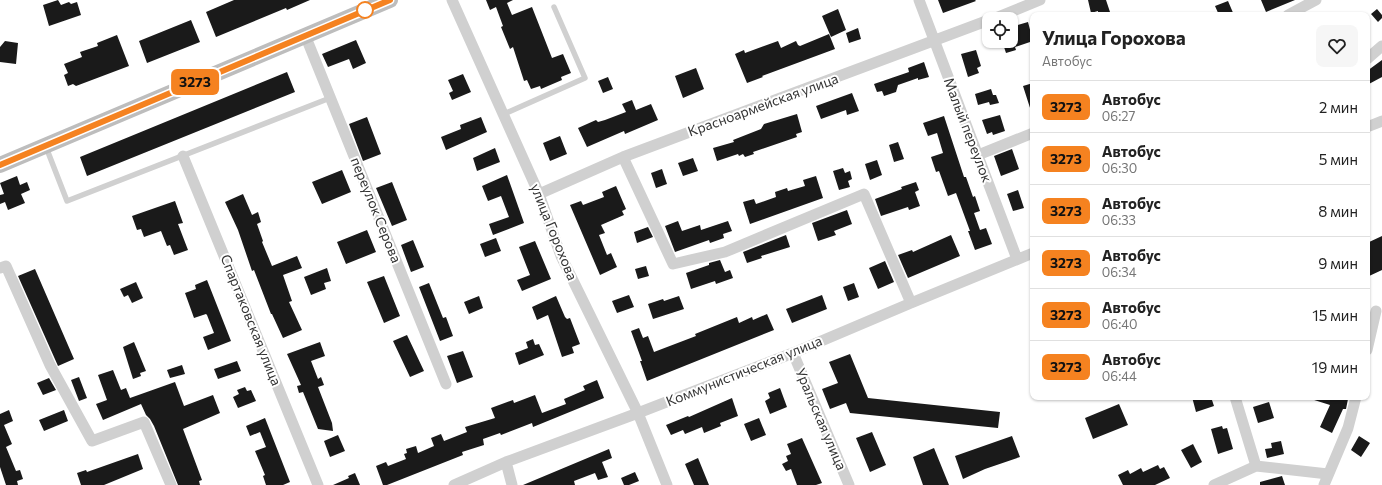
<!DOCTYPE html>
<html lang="ru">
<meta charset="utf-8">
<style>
:root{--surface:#fff;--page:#f6f6f6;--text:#222;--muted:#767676;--line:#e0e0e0}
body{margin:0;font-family:Commissioner,sans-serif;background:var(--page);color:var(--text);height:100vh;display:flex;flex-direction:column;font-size:15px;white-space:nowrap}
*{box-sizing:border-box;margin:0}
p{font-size:13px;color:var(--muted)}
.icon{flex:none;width:22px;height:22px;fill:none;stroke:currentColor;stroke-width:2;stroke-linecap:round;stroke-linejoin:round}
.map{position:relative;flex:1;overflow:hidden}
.side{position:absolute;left:1030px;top:12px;width:340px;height:388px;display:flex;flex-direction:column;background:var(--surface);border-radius:8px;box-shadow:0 1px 3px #0004}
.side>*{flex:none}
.badge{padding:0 8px;border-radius:6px;font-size:14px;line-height:26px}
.tools{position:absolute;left:982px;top:12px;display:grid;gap:8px}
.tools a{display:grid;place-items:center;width:36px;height:36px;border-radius:8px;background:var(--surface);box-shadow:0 1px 3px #0004;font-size:20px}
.map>.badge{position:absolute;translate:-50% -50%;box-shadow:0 0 0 2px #fff}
.round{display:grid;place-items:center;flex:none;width:42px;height:42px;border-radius:8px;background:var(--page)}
.summary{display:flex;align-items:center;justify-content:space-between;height:68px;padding:0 12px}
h1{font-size:19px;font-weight:700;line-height:30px}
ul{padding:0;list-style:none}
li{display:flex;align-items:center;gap:12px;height:52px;padding:0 12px;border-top:1px solid var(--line)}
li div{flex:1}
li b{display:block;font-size:15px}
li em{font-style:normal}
li .badge{min-width:44px;font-weight:700;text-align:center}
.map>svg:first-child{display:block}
.building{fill:#1a1a1a}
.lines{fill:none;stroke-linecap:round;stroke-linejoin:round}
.lane{stroke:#d0d0d0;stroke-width:5.5}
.street{stroke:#d0d0d0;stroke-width:11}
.secondary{stroke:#bdbdbd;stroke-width:16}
.line-casing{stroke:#fff;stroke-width:9}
.line{stroke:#f58220;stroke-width:6}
.stop-dot{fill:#fff;stroke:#f58220;stroke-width:2}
.labels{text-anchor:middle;stroke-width:4;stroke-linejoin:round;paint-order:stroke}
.street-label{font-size:14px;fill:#333;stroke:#fff}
</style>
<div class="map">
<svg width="1382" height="485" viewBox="0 0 1382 485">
<rect width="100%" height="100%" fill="#fff"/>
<path class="building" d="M58,0L61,5L69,2L71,4L77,2L81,15L49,26L43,5Z
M234,0H310L287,10L286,8L216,37L206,12Z
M486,0H513L507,3L512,15L532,7L552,58L563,54L571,73L561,77L562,80L541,89L540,86L531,89L527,80L524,81L513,47L510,49L501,27L503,26L496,7L490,10Z
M938,0H975L976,1L943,13Z
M1088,0H1106L1111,15H1098V11L1091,13Z
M1261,0H1295L1266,12Z
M1228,1L1234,15H1219L1215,6Z
M838,9L846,30L831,37L822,16Z
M1377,9L1382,15V18L1378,22L1371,14Z
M191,20L200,42L147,63L139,41Z
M1028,22L1033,41L1015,47L1016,50L1006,53L1002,41H1011V27Z
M858,28L861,39L849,43L846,33Z
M829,34L835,49L762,76L763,77L747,83L735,54L744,50L745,53L778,41L781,48L796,41L798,45L800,46Z
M117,35L129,66L76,86L73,84L68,86L64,75L68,73L64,64L82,57L80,52L98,46L97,43Z
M356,40L366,63L353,69L349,59L328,67L322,54Z
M5,41L18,43L16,64L0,62V47Z
M976,50L981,66L977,68L979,73L968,77L961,54Z
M1382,60V77L1367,85V71Z
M924,62L929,77L918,80V78L898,85L896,92L884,96L882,91L877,92L874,84L909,72L908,68Z
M696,68L704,89L683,98L675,76Z
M287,72L295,92L87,176L80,157Z
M463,74L471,92L452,100L449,93L453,91L448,80Z
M608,77L613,89L603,93L598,81Z
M1033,83V111H1031L1023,86Z
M991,89L993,95H996L999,103L990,105L989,102L978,105L975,94Z
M852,93L859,111L847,115L846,110L821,119L816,106Z
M632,100L636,110L651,104L658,120L625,134L624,131L587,147L578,128L596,120L598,122L605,120L626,112L622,104Z
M797,114L802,132L796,134L797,137L753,152L754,154L745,157L743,154L739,156L738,154L717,161L713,148L734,142L733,140L761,129L764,124Z
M1000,115L1005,131L993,135L992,132L987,134L982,120Z
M944,116L964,177H966L973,197L975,196L980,211L974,213L980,230L986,228L992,244L975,250L968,231H970L956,193L948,196L939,171L936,172L931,157L943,153L937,133L928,136L923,123Z
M367,117L381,154L363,161L349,124Z
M481,117L487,132L446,150L441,137L461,129L460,125Z
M560,136L567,154L550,161L543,143Z
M898,142L904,159L894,162L889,145Z
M495,148L500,162L477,171L473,158Z
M1012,149L1019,169L1001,176L994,156Z
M693,158L698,171L683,176L678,163Z
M877,160L882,175L870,180L865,164Z
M843,168L845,173L850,171L852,179L848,181L850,187L839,190L833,171Z
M662,169L667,184L656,188L651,173Z
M342,170L351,192L322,204L312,182Z
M507,175L524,223L493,235L489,224L509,217L501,196L488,201L482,186Z
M17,176L20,185L27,182L30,190L21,194L25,203L8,210L5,202L0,204V195L4,194L0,183Z
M816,176L823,198L750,224L743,202L754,199L756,204L776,197L775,192L787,188L788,191L805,186L803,180Z
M392,182L407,220L392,226L376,188Z
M916,182L919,190L915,192L920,206L909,210L908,207L881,216L875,199L902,189L901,187Z
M616,186L626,209L622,211L624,215L601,225L605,233L599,235L607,255L611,253L617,267L600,275L570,205L581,201L583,205L604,197L602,192Z
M1018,190L1024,208L1013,211L1007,194Z
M243,194L252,215L258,212L261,222L257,224L263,241L262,242L272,266L297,256L302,268L283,275L292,301L289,302L302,330L283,338L272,314H271L254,270L252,271L238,230L225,202Z
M175,201L183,223L178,224L188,250L174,255L170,245L167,246L161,231L144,237L141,229L137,230L132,216Z
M847,210L852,224L834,231L836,235L818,241L812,223Z
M678,221L682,231L700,225L701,230L728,221L732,231L723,234L724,238L710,243L709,240L675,252L665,226Z
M648,227L653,237L637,243L634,232Z
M367,230L376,252L346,264L337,242Z
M786,235L790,247L761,256L762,258L747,263L743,252Z
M951,235L960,256L908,278L898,255L912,250L913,252Z
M1382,236V270L1367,277V243Z
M496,238L501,251L485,257L480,244Z
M413,240L424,267L411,272L401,245Z
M535,241L551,279L522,291L517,280L530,275L519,247Z
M720,260L725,272L730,270L733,278L716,284L715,281L691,289L686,273L709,265V263Z
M885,261L894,282L878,289L869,268Z
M646,266L649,276L638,279L635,269Z
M327,268L331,281L324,283L326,289L311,295L304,277Z
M35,269L74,359L58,366L18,276Z
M384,276L400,316L384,323L367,282Z
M207,280L231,341L208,350L203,337L214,333L207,315L206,314L194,318L185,293L196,289L195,285Z
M136,282L143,298L132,303L128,295L124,297L120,289Z
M429,283L443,318L446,317L453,336L440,341L419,287Z
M854,283L859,297L848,301L843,287Z
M629,295L634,307L617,313L612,301Z
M822,295L827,309L792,323L786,309Z
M479,296L483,308L469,314L464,302Z
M556,296L565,317L567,319L570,318L580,344L572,347L574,353L562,357L548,315L537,320L532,307Z
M679,296L684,309L653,319L648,304L663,299L664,301Z
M767,314L774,330L647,381L640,361H642L631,331L639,328L643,338L648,336L654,352L696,336L695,334L737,317L739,323L752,317L753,320Z
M407,335L424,371L410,377L393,341Z
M533,339L535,345L539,344L544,355L519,365L515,353L528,348L526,342Z
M134,342L146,371L140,373L141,376L133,379L123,347Z
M320,342L325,356L311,361L318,379L321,377L324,385L318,387L332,423L333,431L318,429L303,392L299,393L297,386L301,385L287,354Z
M463,351L473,377L457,383L447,356Z
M850,354L868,398L1000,412L998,428L850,413L846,403L830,409L822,389L838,383L829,362Z
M237,361L241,371L218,379L214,369Z
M182,365L185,374L170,378L167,370Z
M113,370L121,390L126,388L130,398L175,382L184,406L213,395L220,413L183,429L202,480L199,481L200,485H178L154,426L150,419L146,415L141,404L103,420L96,404L107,400L98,375Z
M79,377L87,398L79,401L71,380Z
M49,378L56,390L43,395L37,383Z
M597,380L604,398L533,427L532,423L501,435L500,433L483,439L484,445L462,452L463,455L387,485H383L376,466L386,462L388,466L406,459L404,454L407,453L406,449L416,446L418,453L434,446L431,438L441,434L444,441L467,432L465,427L495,418L491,408L513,400L514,403L535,395L542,413L566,404L564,399L585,390L583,386Z
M245,387L247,391L251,390L256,401L238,408L233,397L239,394L237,390Z
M780,388L787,407L770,414L765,401L770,398L768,393Z
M1192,397H1211L1214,406L1196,412Z
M1311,397H1343L1348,399L1346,409H1343L1332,433L1320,427L1330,405L1311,399Z
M732,398L738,416L720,423L721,426L704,433L702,427L685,434L683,430L671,435L666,425L688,416L689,417Z
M1269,402L1274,418L1258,423L1253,407Z
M1119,404L1128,425L1093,439L1085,418Z
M9,410L13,421L4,425L12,444L6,447L16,471L20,470L23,479L17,481L18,485H6L0,467V414Z
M64,410L68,421L44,431L39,420Z
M265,418L290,482L283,485H266L263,476L265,475L255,451L266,447L260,432L250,436L246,426Z
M759,418L766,435L751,441L744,424Z
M1222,426L1223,429L1227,428L1233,449L1218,454L1211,429Z
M872,432L886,465L870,472L856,438Z
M338,435L345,451L330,457L324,441Z
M1012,436L1020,457L985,469L963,479L955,456Z
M1359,436L1370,443L1361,457L1351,450Z
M802,438L822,483L816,485H797L791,469L786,471L782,464L788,461L786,456L791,454L787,444Z
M1281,441L1284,454L1267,458L1265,449L1272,448L1271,443Z
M1193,444L1202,462L1191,468L1181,450Z
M934,448L949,485H923L913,457Z
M609,449L612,458L602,462L608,477L598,480L595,473L574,481L575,485H523Z
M138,454L143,469L104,485H81L77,473L86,470L87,472Z
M698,458L709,485H694L685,464Z
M1158,465L1160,469L1164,467L1170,478L1155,485H1123L1118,475L1128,470L1130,474L1141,468L1143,472Z
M635,472L639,481L629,485H624L621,478Z
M355,473L360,485H333L349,478L348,476Z
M1282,476L1285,485H1260V482Z"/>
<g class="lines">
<path class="lane" d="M504,114L585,78L554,7
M46,147L67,201L330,98"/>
<path class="street" d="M452,0L539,194L561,256L638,413L667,485
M919,0L1017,259
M1288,15L1316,0
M993,19L1040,0
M305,35L446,384
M1367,59L1382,46
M1367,127L1382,121
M978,155L1033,133
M183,156L318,485
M623,157L673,264L725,252L864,194L911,303
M539,194L623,157L989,20
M0,268L6,266L50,365L92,441L144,422L171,485
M1367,350L1376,311
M793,353L849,485
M1235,397L1256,466
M506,462L512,485
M454,485L506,462L638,413L793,353L911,303L1033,253
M1214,485L1256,466L1328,474
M1324,485L1348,428L1356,397"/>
<path class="secondary" d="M0,165L390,0"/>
</g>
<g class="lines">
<defs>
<path id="line" d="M0,165L390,0"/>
</defs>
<use href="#line" class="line-casing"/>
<use href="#line" class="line"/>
</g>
<circle class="stop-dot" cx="365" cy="10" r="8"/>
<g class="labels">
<g class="street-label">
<text transform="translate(763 105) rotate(-20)" y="5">Красноармейская улица</text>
<text transform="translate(968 130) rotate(69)" y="5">Малый переулок</text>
<text transform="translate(376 210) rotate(68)" y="5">переулок Серова</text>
<text transform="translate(554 232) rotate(68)" y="5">улица Горохова</text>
<text transform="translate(251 320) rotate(68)" y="5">Спартаковская улица</text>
<text transform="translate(744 371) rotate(-22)" y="5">Коммунистическая улица</text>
<text transform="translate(821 419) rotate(67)" y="5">Уральская улица</text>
</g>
</g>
</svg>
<div class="tools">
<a><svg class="icon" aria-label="locate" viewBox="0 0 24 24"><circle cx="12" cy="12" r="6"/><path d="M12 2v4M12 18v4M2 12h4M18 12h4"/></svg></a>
</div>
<b class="badge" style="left:195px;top:82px;background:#f58220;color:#111">3273</b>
<section class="side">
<div class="summary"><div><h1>Улица Горохова</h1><p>Автобус</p></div><a class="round"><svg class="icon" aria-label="heart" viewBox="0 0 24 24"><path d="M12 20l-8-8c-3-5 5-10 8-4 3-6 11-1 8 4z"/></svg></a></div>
<ul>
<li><span class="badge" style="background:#f58220;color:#111">3273</span><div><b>Автобус</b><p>06:27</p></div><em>2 мин</em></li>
<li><span class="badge" style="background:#f58220;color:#111">3273</span><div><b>Автобус</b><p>06:30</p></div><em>5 мин</em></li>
<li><span class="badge" style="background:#f58220;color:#111">3273</span><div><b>Автобус</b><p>06:33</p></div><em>8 мин</em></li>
<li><span class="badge" style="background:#f58220;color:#111">3273</span><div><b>Автобус</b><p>06:34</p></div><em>9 мин</em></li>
<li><span class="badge" style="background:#f58220;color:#111">3273</span><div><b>Автобус</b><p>06:40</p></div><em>15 мин</em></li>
<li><span class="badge" style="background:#f58220;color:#111">3273</span><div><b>Автобус</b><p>06:44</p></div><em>19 мин</em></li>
</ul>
</section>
</div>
